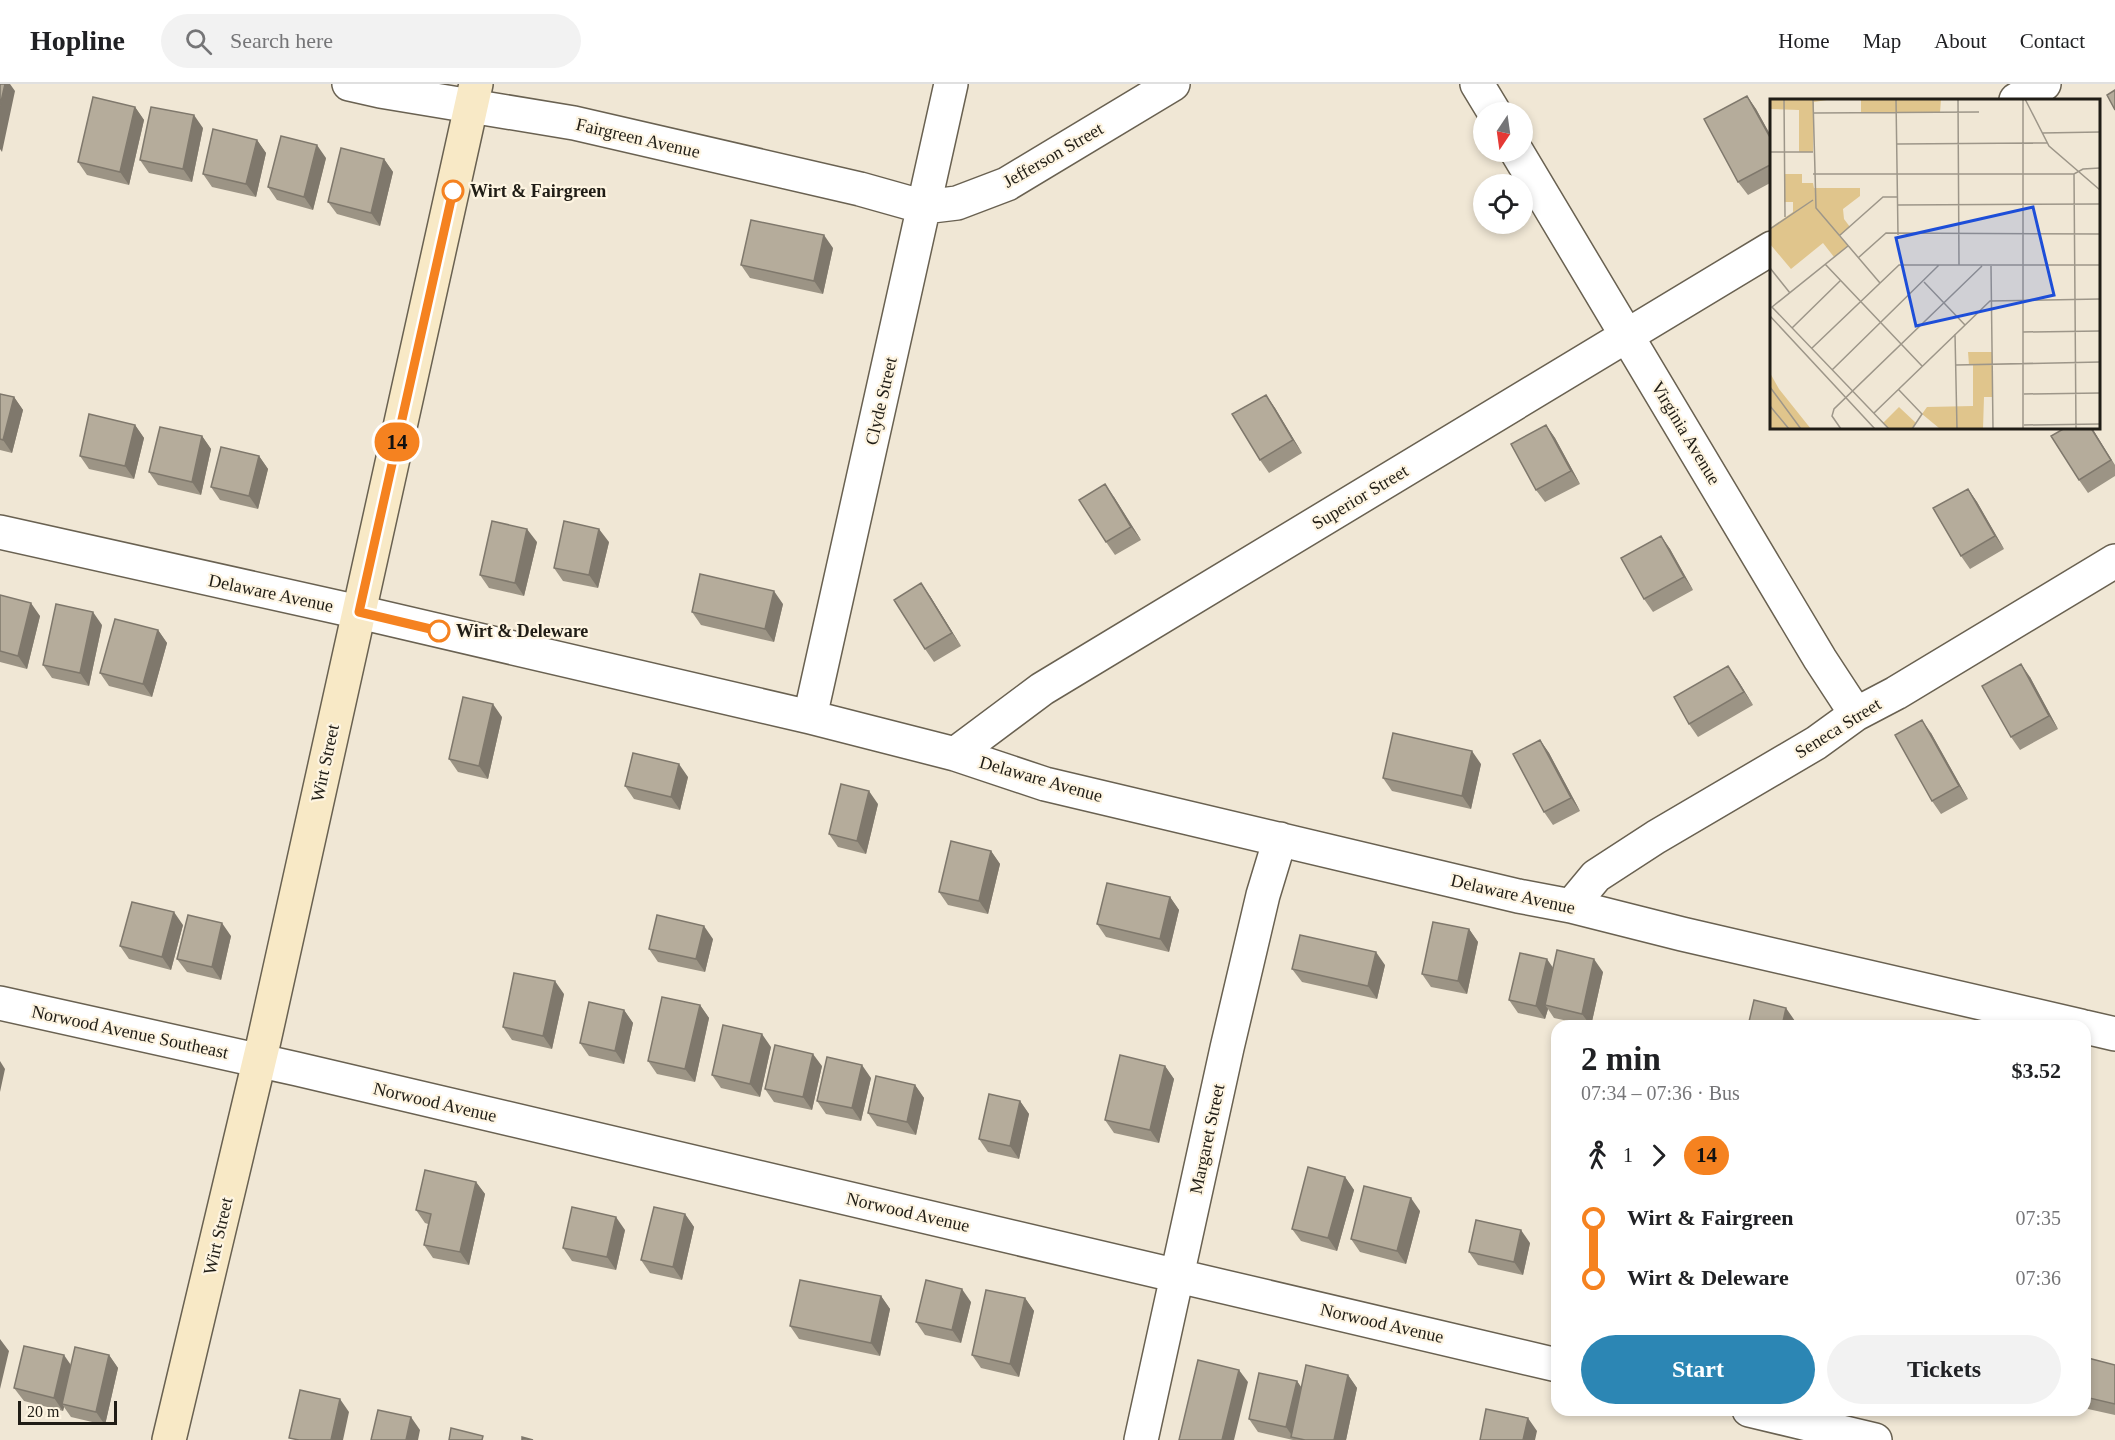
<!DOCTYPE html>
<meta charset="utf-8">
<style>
:root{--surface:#fff;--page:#f2f2f2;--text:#202124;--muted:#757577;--line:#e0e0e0;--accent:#2c86b4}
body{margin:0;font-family:Georgia,serif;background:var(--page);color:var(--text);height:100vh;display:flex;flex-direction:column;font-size:22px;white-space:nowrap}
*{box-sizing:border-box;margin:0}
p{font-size:20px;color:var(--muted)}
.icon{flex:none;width:33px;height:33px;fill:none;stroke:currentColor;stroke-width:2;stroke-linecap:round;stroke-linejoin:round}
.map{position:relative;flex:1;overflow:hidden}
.drawer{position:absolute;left:1551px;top:936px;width:540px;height:396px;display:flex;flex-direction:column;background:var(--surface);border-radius:18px;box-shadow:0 3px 9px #0003}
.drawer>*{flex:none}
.badge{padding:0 12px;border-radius:20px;font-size:21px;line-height:39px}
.needle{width:39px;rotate:193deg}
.controls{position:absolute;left:1473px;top:18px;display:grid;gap:12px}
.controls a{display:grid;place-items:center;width:60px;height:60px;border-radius:50%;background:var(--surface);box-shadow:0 3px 9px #0003;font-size:30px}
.scale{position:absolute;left:18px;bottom:15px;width:99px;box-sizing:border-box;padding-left:6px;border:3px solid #201d16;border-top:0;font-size:16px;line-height:21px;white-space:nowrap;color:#201d16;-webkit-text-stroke:4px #fef5e2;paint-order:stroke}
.map>.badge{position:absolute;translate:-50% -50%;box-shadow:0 0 0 3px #fff}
.legs{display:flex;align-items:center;gap:9px;height:66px;padding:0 30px;font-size:20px}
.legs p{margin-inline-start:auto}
.headline{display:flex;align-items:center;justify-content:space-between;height:102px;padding:0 30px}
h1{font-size:33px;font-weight:700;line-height:45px}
.cta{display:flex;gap:12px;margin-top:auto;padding:12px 30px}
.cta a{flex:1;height:69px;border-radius:36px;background:var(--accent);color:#fff;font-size:24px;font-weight:700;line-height:69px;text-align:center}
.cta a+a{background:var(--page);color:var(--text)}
ul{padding:0 30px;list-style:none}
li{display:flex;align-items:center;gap:21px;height:60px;font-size:22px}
li i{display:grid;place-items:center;width:9px;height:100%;margin:0 8px;background:currentColor}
li i::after{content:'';width:15px;height:15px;margin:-8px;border:4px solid;border-radius:50%;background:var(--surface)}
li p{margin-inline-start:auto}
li:first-child i{background:linear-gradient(#0000 50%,currentColor 0)}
li:last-child i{background:linear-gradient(currentColor 50%,#0000 0)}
header{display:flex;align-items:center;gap:36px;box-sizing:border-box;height:84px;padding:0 30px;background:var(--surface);border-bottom:2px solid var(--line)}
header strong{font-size:28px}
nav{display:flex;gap:33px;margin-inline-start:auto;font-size:21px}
.search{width:420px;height:54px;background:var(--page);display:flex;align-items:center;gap:15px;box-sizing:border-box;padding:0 21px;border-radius:33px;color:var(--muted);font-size:22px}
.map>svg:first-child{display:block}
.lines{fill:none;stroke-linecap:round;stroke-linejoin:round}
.street-casing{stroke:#696151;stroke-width:36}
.secondary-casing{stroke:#696151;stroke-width:36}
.street{stroke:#fff;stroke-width:33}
.secondary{stroke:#f8e9c6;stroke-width:33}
.wall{fill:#9c9485}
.shaded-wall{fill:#7f786c}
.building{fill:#b5ac9b;stroke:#7f786c;stroke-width:1.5}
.line-1-casing{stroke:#fff;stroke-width:14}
.line-1{stroke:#f58220;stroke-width:9}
.stop-1-dot{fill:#fff;stroke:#f58220;stroke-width:3}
.labels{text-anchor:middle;stroke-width:4.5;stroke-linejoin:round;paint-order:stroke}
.street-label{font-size:18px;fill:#201d16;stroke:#fef5e2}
.stop-label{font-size:18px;font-weight:bold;fill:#201d16;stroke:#fef5e2;text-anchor:start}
.inset-road{fill:none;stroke:#9d9689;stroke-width:1.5}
.view{fill:#1d4ed8;fill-opacity:0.15;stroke:#1d4ed8;stroke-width:3}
.inset-edge{fill:none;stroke:#201d16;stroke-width:3}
</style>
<header>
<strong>Hopline</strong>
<div class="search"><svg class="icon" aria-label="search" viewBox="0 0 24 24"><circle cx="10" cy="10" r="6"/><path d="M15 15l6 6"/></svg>Search here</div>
<nav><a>Home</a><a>Map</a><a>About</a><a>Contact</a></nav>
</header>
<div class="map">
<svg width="2115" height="1356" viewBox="0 0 2115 1356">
<rect width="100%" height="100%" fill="#f0e7d5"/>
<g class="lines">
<defs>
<path id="street" d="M349,0L380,7L574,39L860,105L924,123L957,119L1007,100L1173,0
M1477,0L1494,28
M2016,16L2044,0
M1517,68L1820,575L1856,630
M0,448L359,528L810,633L955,670L1045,700L1518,812L1571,822L1682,850L2081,942
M810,633L951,0
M955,670L1042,605L1772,164
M1571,822L1596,792L1656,753L1816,659L1856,630L1896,609L2115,477
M0,919L297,985L1557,1281
M2085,943L2115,950
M1749,1326L1875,1356
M1141,1356L1227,964L1263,811L1280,755"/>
<path id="secondary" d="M169,1356L263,961L476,0"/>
</defs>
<use href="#street" class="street-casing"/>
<use href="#secondary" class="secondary-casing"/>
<use href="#street" class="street"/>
<use href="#secondary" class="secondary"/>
</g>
<path class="wall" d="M1747,12L1756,25L1772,54V98L1748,111L1738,98Z
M135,23L144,36L129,101L87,91L78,78Z
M203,44L192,98L149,89L140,76Z
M257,56L266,69L256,113L212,103L203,90Z
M326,74L313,126L277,116L268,103Z
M384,75L393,88L380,142L337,130L328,118Z
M833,164L823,210L750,194L741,181Z
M0,310L14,313L23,326L12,369L0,366Z
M1266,311L1275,324L1302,369L1269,389L1260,376Z
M135,341L144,354L134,395L89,385L80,372Z
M1546,341L1555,354L1580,400L1545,418L1536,406Z
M2065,344H2092L2115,381V392L2088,409L2079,396Z
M202,352L211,365L201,411L158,401L149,388Z
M259,372L268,385L258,425L220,416L211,403Z
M1968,405L1977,418L2004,465L1970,485L1961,472Z
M1114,413L1141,456L1115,471L1106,458Z
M1661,452L1670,465L1693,506L1653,528L1644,515Z
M537,458L524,512L489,504L480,491Z
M609,458L598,504L563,497L554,484Z
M0,511L40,532L27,585L0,578Z
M930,512L961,562L934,578L925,565Z
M783,520L774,558L701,541L692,528Z
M102,541L89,602L52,594L43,581Z
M158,546L167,559L152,613L109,602L100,589Z
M2030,593L2058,645L2020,666L2011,653Z
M1737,595L1753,621L1698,653L1689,640Z
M502,633L488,695L458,688L449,675Z
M1931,649L1968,715L1941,730L1932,717Z
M1540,656L1549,669L1580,727L1553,741L1544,728Z
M1481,680L1471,725L1392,707L1383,694Z
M688,693L680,726L634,715L625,702Z
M878,720L866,770L838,763L829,750Z
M991,767L1000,780L988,830L948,821L939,808Z
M1170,813L1179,826L1169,868L1106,853L1097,840Z
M183,841L171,886L129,875L120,862Z
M1469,845L1478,858L1467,910L1431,903L1422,890Z
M231,852L221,896L187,888L177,875Z
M713,855L705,888L658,878L649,865Z
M1385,881L1377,915L1302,898L1292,885Z
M1553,884L1603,888L1591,942L1554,934L1548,925L1545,935L1518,929L1509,916Z
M564,910L552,965L512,956L503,943Z
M700,921L709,934L695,998L657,990L648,977Z
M624,926L633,939L624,980L589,972L580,959Z
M771,963L760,1013L721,1004L712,991Z
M822,982L812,1026L774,1018L765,1005Z
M1165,982L1174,995L1159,1059L1114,1049L1105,1036Z
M871,994L861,1037L826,1030L817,1017Z
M915,1001L924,1014L916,1051L877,1042L868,1029Z
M1020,1017L1029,1030L1019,1075L988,1068L979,1055Z
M1345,1093L1354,1106L1337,1167L1301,1157L1292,1145Z
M476,1098L485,1110L469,1181L433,1174L424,1161L428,1140L425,1139L416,1126Z
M1420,1127L1406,1180L1360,1168L1351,1155Z
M685,1130L694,1143L682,1196L650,1189L641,1176Z
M625,1146L616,1186L572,1177L563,1164Z
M1530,1159L1523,1191L1478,1181L1469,1168Z
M881,1212L890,1225L880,1272L799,1255L790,1242Z
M1025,1214L1034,1227L1019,1293L981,1284L972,1271Z
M971,1218L961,1259L925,1251L916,1238Z
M109,1271L118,1284L105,1341L71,1333L64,1323L63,1327L24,1317L14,1304L71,1281Z
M2115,1281V1331L2088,1325L2085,1320V1287Z
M1348,1291L1357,1304L1346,1356H1293L1258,1348L1249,1335L1297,1297L1301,1304Z"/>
<path class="shaded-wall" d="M5,0H10L15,7L2,68L0,65V22Z
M1747,12L1756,25L1772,54V57Z
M135,23L144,36L129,101L120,88Z
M194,31L203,44L192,98L183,85Z
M257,56L266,69L256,113L246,100Z
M317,61L326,74L313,126L304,113Z
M384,75L393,88L380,142L371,129Z
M824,151L833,164L823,210L814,197Z
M1266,311L1275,324L1302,369L1293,356Z
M14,313L23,326L12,369L3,356Z
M135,341L144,354L134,395L125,382Z
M1546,341L1555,354L1580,400L1571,387Z
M2091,344H2092L2115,382L2111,376Z
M202,352L211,365L201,411L192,398Z
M259,372L268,385L258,425L249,412Z
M1105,400L1114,413L1141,456L1131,443Z
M1968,405L1977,418L2004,465L1995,452Z
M527,445L537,458L524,512L515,499Z
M599,445L609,458L598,504L589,491Z
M1661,452L1670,465L1693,506L1684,493Z
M921,499L930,512L961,562L952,549Z
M774,507L783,520L774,558L765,545Z
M31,519L40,532L27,585L18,572Z
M93,528L102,541L89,602L80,589Z
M158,546L167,559L152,613L143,600Z
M2021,580L2030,593L2058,645L2049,632Z
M1728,582L1737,595L1753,621L1744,608Z
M493,620L502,633L488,695L479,682Z
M1922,636L1931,649L1968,715L1959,702Z
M1540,656L1549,669L1580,727L1571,714Z
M1472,667L1481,680L1471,725L1462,712Z
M679,680L688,693L680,726L671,713Z
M869,707L878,720L866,770L857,757Z
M991,767L1000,780L988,830L979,817Z
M1170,813L1179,826L1169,868L1160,855Z
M174,828L183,841L171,886L162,873Z
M222,839L231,852L221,896L212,883Z
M704,842L713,855L705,888L696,875Z
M1469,845L1478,858L1467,910L1458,897Z
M1376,868L1385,881L1377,915L1368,902Z
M1547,875L1556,888L1545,921L1548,925L1545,935L1536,922Z
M1594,875L1603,888L1591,942L1582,930Z
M555,897L564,910L552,965L543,952Z
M700,921L709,934L695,998L685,985Z
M1786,924L1795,937L1794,942H1782Z
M624,926L633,939L624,980L615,967Z
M762,950L771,963L760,1013L750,1000Z
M813,970L822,982L812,1026L803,1013Z
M0,977L5,985L0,1008Z
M862,981L871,994L861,1037L852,1024Z
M1165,982L1174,995L1159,1059L1150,1046Z
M915,1001L924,1014L916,1051L907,1038Z
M1020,1017L1029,1030L1019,1075L1010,1062Z
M1345,1093L1354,1106L1337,1167L1328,1154Z
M476,1098L485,1110L469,1181L460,1168Z
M1411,1114L1420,1127L1406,1180L1397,1167Z
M685,1130L694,1143L682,1196L673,1183Z
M616,1133L625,1146L616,1186L607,1173Z
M1521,1146L1530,1159L1523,1191L1514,1178Z
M962,1205L971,1218L961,1259L952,1246Z
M881,1212L890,1225L880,1272L871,1259Z
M1025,1214L1034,1227L1019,1293L1010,1280Z
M0,1255L9,1267L0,1305Z
M64,1271L73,1284L62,1320L64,1323L63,1327L54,1314Z
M109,1271L118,1284L105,1341L96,1328Z
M1239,1286L1248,1298L1234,1356H1222Z
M1348,1291L1357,1304L1346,1356H1334Z
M1297,1297L1306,1310L1293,1353L1286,1343Z
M340,1315L349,1328L343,1356H331Z
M411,1333L420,1346L418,1356H406Z
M1528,1334L1537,1347L1535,1356H1523Z"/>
<path class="building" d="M0,0H5L0,22Z
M2115,6V26L2107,11Z
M1747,12L1772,57V80L1738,98L1704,35Z
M93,13L135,23L120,88L78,78Z
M151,23L194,31L183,85L140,76Z
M213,45L257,56L246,100L203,90Z
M281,52L317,61L304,113L268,103Z
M341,64L384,75L371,129L328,118Z
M751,136L824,151L814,197L741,181Z
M0,310L14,313L3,356L0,355Z
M1266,311L1293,356L1260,376L1232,330Z
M89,330L135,341L125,382L80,372Z
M1546,341L1571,387L1536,406L1511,360Z
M160,343L202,352L192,398L149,388Z
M2065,344H2091L2111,376L2079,396L2051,352Z
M221,363L259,372L249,412L211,403Z
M1105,400L1131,443L1106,458L1079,416Z
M1968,405L1995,452L1961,472L1933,424Z
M492,437L527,445L515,499L480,491Z
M564,437L599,445L589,491L554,484Z
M1661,452L1684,493L1644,515L1621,474Z
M700,490L774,507L765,545L692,528Z
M921,499L952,549L925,565L894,516Z
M0,511L31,519L18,572L0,567Z
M56,520L93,528L80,589L43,581Z
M115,535L158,546L143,600L100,589Z
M2021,580L2049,632L2011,653L1982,602Z
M1728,582L1744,608L1689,640L1674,613Z
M463,613L493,620L479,682L449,675Z
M1922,636L1959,702L1932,717L1895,651Z
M1393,649L1472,667L1462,712L1383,694Z
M1540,656L1571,714L1544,728L1513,670Z
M633,669L679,680L671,713L625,702Z
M841,700L869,707L857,757L829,750Z
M951,757L991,767L979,817L939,808Z
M1107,799L1170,813L1160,855L1097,840Z
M132,818L174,828L162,873L120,862Z
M188,831L222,839L212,883L177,875Z
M657,831L704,842L696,875L649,865Z
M1433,838L1469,845L1458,897L1422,890Z
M1300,851L1376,868L1368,902L1292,885Z
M1557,866L1594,875L1582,930L1545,921Z
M1520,869L1547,875L1536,922L1509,916Z
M514,889L555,897L543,952L503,943Z
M662,913L700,921L685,985L648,977Z
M1754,916L1786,924L1782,942H1748Z
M589,918L624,926L615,967L580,959Z
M723,941L762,950L750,1000L712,991Z
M775,961L813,970L803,1013L765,1005Z
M1120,971L1165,982L1150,1046L1105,1036Z
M827,973L862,981L852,1024L817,1017Z
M876,992L915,1001L907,1038L868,1029Z
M989,1010L1020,1017L1010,1062L979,1055Z
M1308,1083L1345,1093L1328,1154L1292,1145Z
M425,1086L476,1098L460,1168L424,1161L431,1130L416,1126Z
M1364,1102L1411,1114L1397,1167L1351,1155Z
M572,1123L616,1133L607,1173L563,1164Z
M654,1123L685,1130L673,1183L641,1176Z
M1476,1136L1521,1146L1514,1178L1469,1168Z
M800,1196L881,1212L871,1259L790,1242Z
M926,1196L962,1205L952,1246L916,1238Z
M986,1206L1025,1214L1010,1280L972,1271Z
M24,1262L64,1271L54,1314L14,1304Z
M75,1263L109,1271L96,1328L62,1320Z
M2088,1274L2115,1281V1320L2085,1313V1287Z
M1198,1276L1239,1286L1222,1356H1179Z
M1306,1281L1348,1291L1334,1356H1305L1291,1353Z
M1259,1289L1297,1297L1286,1343L1249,1335Z
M300,1306L340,1315L331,1356H299L289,1354Z
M1486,1325L1528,1334L1523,1356H1480Z
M378,1326L411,1333L406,1356H371Z
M451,1344L483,1352L482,1356H449Z
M522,1353L533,1356H522Z"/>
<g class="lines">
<defs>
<path id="line-1" d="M439,547L359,528L453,107"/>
</defs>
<use href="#line-1" class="line-1-casing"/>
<use href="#line-1" class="line-1"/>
</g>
<g class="stop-1-dot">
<circle cx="453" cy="107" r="10"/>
<circle cx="439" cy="547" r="10"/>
</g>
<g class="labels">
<g class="street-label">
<text transform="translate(638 54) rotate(13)" y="6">Fairgreen Avenue</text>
<text transform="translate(1053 71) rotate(-30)" y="6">Jefferson Street</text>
<text transform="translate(881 317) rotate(-77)" y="6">Clyde Street</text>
<text transform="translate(1686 349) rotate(59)" y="6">Virginia Avenue</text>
<text transform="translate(1360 413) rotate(-31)" y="6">Superior Street</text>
<text transform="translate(271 509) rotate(12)" y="6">Delaware Avenue</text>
<text transform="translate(1838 644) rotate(-32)" y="6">Seneca Street</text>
<text transform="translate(325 679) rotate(-78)" y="6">Wirt Street</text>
<text transform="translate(1041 695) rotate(16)" y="6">Delaware Avenue</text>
<text transform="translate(1513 810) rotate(13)" y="6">Delaware Avenue</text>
<text transform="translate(130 948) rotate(12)" y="6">Norwood Avenue Southeast</text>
<text transform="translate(435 1018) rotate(13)" y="6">Norwood Avenue</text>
<text transform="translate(1207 1055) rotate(-78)" y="6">Margaret Street</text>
<text transform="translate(908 1128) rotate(13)" y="6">Norwood Avenue</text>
<text transform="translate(218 1152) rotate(-77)" y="6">Wirt Street</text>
<text transform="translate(1382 1239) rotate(13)" y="6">Norwood Avenue</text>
</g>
<g class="stop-label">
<text x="470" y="113">Wirt &amp; Fairgreen</text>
<text x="456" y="553">Wirt &amp; Deleware</text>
</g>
</g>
<g transform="translate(1770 15)">
<rect width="330" height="330" fill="#f0e7d5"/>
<path d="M0,0H63L44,3L43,53H29V11L0,10ZM91,0H171L170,14H91ZM14,75H32V84H43L44,89H90V97L73,110L74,120L80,128L69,137L78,147L64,158L53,144L21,170L0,145V129L23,113V103H14ZM198,253H222L223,298H214L213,330L169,329L152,315L157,308L203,307V266H199ZM0,274L9,290L41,330H0ZM129,308L146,324L142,330H119L113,324Z" fill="#e0c58c"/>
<path class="inset-road" d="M14,0L15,118M43,0L46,109L110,184M126,0L128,136M188,0L189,166M253,0V330M255,0L279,47L330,91M44,14L209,13M272,34L330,33M127,45L277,44M0,53H43M43,75H304L313,70L330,69M304,75L306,330M127,106L330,105M0,130L43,101M69,137L113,98H127M78,147L2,208L119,330M88,159L116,134L330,135M55,165L152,267M221,167L223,330M0,169L20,194M154,183L195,226M0,217L105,330M22,229L71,181M253,233L330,232M185,235L187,330M42,249L129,166H330M186,266L330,263M62,271L169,166M0,288L31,330M128,290L152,315L142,330M254,295L330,294M0,307L19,330M104,314L220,202L330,200M254,326L330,325M71,330L62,317L64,310L212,167"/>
<path class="view" d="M263,108L284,196L146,227L126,139Z"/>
<rect width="330" height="330" class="inset-edge"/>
</g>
</svg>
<div class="controls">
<a><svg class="needle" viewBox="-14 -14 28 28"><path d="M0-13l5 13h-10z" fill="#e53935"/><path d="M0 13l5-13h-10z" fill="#757577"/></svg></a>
<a><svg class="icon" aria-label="locate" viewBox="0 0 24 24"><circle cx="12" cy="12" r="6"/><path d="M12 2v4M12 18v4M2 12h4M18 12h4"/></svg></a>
</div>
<div class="scale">20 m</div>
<b class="badge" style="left:397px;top:358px;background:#f58220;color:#111">14</b>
<section class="drawer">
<div class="headline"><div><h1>2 min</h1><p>07:34 – 07:36 · Bus</p></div><b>$3.52</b></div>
<div class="legs"><svg class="icon" aria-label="walk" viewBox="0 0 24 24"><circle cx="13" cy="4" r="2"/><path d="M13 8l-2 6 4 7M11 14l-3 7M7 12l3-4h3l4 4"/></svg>1<svg class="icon" aria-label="forward" viewBox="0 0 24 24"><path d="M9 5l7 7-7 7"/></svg><b class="badge" style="background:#f58220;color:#111">14</b></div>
<ul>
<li><i style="color:#f58220"></i><b>Wirt &amp; Fairgreen</b><p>07:35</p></li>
<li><i style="color:#f58220"></i><b>Wirt &amp; Deleware</b><p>07:36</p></li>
</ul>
<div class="cta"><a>Start</a><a>Tickets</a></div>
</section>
</div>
